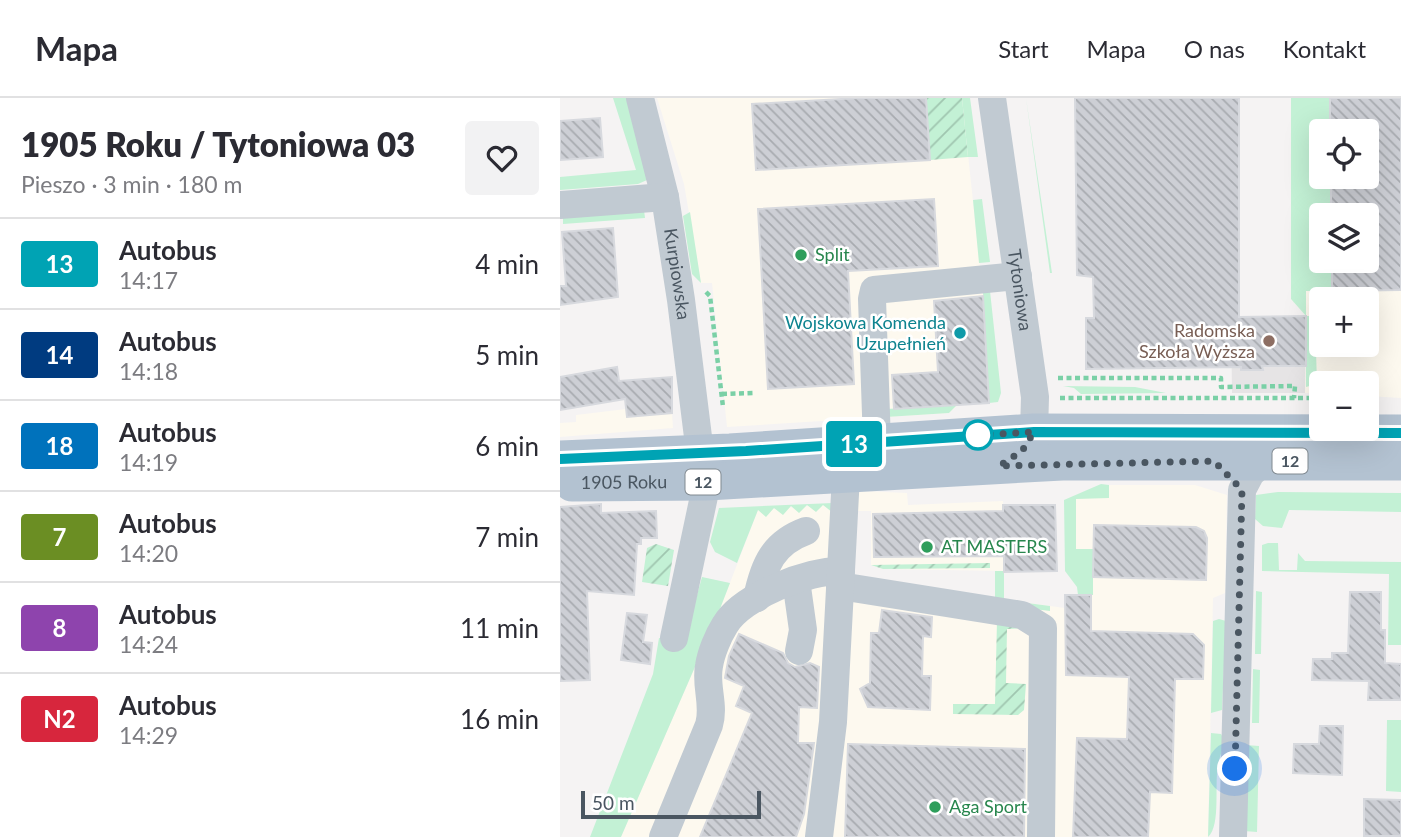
<!DOCTYPE html>
<html lang="pl">
<meta charset="utf-8">
<style>
:root{--surface:#fff;--page:#f2f2f3;--text:#2b2b33;--muted:#7c7c81;--line:#e1e1e2}
body{margin:0;font-family:Lato,sans-serif;background:var(--page);color:var(--text);height:100vh;display:flex;flex-direction:column;font-size:26px;white-space:nowrap}
*{box-sizing:border-box;margin:0}
p{font-size:23px;color:var(--muted)}
.icon{flex:none;width:38px;height:38px;fill:none;stroke:currentColor;stroke-width:2;stroke-linecap:round;stroke-linejoin:round}
.map{position:relative;flex:1;overflow:hidden}
.sheet{display:flex;flex-direction:column;background:var(--surface);width:560px}
.sheet>*{flex:none}
.badge{padding:0 14px;border-radius:5px;font-size:24px;line-height:46px}
.controls{position:absolute;left:749px;top:21px;display:grid;gap:14px}
.controls a{display:grid;place-items:center;width:70px;height:70px;border-radius:7px;background:var(--surface);box-shadow:0 7px 28px #0002;font-size:35px}
.scale{position:absolute;left:21px;bottom:18px;width:180px;box-sizing:border-box;padding-left:7px;border:4px solid #4a5661;border-top:0;font-size:19px;line-height:24px;white-space:nowrap;color:#4a5661;-webkit-text-stroke:5px #fff;paint-order:stroke}
.you{position:absolute;width:35px;height:35px;margin:-18px;border:5px solid #fff;border-radius:50%;background:#1a73e8;box-shadow:0 0 0 10px #1a73e833}
.map>.badge{position:absolute;translate:-50% -50%;box-shadow:0 0 0 4px #fff}
.round{display:grid;place-items:center;flex:none;width:74px;height:74px;border-radius:7px;background:var(--page)}
.head{display:flex;align-items:center;justify-content:space-between;height:119px;padding:0 21px}
h1{font-size:33px;font-weight:800;line-height:52px}
ul{padding:0;list-style:none}
li{display:flex;align-items:center;gap:21px;height:91px;padding:0 21px;border-top:2px solid var(--line)}
li div{flex:1}
li b{display:block;font-size:26px}
li em{font-style:normal}
li .badge{min-width:77px;font-weight:700;text-align:center}
header{display:flex;align-items:center;gap:42px;box-sizing:border-box;height:98px;padding:0 35px;background:var(--surface);border-bottom:2px solid var(--line)}
header strong{font-size:33px}
nav{display:flex;gap:38px;margin-inline-start:auto;font-size:24px}
main{display:flex;flex:1;min-height:0}
.map>svg:first-child{display:block}
.commercial{fill:#fdf9ef;fill-rule:evenodd}
.education{fill:#e6e4e5}
.green{fill:#c3f1d5}
.garden{fill:url(#garden-furrows)}
.building{fill:url(#building-back-hatch);stroke:#d7d9de;stroke-width:2}
.lines{fill:none;stroke-linecap:round;stroke-linejoin:round}
.path{stroke:#7ad0a6;stroke-width:4.5;stroke-dasharray:5 3.5;stroke-linecap:butt}
.minor{stroke:#c1cad2;stroke-width:28}
.major{stroke:#b3c2d1;stroke-width:37}
.line-casing{stroke:#fff;stroke-width:16}
.line{stroke:#00a3b4;stroke-width:10}
.walk{stroke:#4a5661;stroke-width:7;stroke-dasharray:0 12.6}
.leisure-dot{fill:#2e9e5b;stroke:#fff;stroke-width:2.5}
.culture-dot{fill:#0f9aa8;stroke:#fff;stroke-width:2.5}
.education-dot{fill:#8d6e63;stroke:#fff;stroke-width:2.5}
.stop-dot{fill:#fff;stroke:#00a3b4;stroke-width:3.5}
.labels{text-anchor:middle;stroke-width:5;stroke-linejoin:round;paint-order:stroke}
.shield{fill:#fff;stroke:#808990;stroke-width:2}
.shield-label{font-size:16px;font-weight:bold;fill:#4a5661}
.leisure-label{font-size:18px;fill:#27864d;stroke:#fff;text-anchor:start}
.street-label{font-size:18px;fill:#4a5661;stroke:#fff}
.culture-label{font-size:18px;fill:#0d838f;stroke:#fff;text-anchor:end}
.education-label{font-size:18px;fill:#785e54;stroke:#fff;text-anchor:end}
</style>
<header>
<strong>Mapa</strong>
<nav><a>Start</a><a>Mapa</a><a>O nas</a><a>Kontakt</a></nav>
</header>
<main>
<section class="sheet">
<div class="head"><div><h1>1905 Roku / Tytoniowa 03</h1><p>Pieszo · 3 min · 180 m</p></div><a class="round"><svg class="icon" aria-label="heart" viewBox="0 0 24 24"><path d="M12 20l-8-8c-3-5 5-10 8-4 3-6 11-1 8 4z"/></svg></a></div>
<ul>
<li><span class="badge" style="background:#00a3b4;color:#fff">13</span><div><b>Autobus</b><p>14:17</p></div><em>4 min</em></li>
<li><span class="badge" style="background:#003b80;color:#fff">14</span><div><b>Autobus</b><p>14:18</p></div><em>5 min</em></li>
<li><span class="badge" style="background:#0072bc;color:#fff">18</span><div><b>Autobus</b><p>14:19</p></div><em>6 min</em></li>
<li><span class="badge" style="background:#6b8e23;color:#fff">7</span><div><b>Autobus</b><p>14:20</p></div><em>7 min</em></li>
<li><span class="badge" style="background:#8e44ad;color:#fff">8</span><div><b>Autobus</b><p>14:24</p></div><em>11 min</em></li>
<li><span class="badge" style="background:#d7263d;color:#fff">N2</span><div><b>Autobus</b><p>14:29</p></div><em>16 min</em></li>
</ul>
</section>
<div class="map">
<svg width="841" height="739" viewBox="0 0 841 739">
<defs>
<pattern id="garden-furrows" width="10" height="10" patternUnits="userSpaceOnUse" patternTransform="scale(1.75)"><rect width="10" height="10" fill="#c3f1d5"/><path d="M-1 1l2-2M0 10L10 0M9 11l2-2" fill="none" stroke="#a0c6b0"/></pattern>
<pattern id="building-back-hatch" width="6" height="6" patternUnits="userSpaceOnUse" patternTransform="scale(1.75)"><rect width="6" height="6" fill="#cdcfd5"/><path d="M-1 5l2 2M0 0l6 6M5-1l2 2" fill="none" stroke="#a8abb0"/></pattern>
</defs>
<rect width="100%" height="100%" fill="#f5f3f3"/>
<path class="commercial" d="M97,0H402L423,197L429,305L398,307L389,315L167,329L152,185H141L124,86Z
M731,0H841V300L807,298V285H761V296L745,295L746,218L731,201ZM761,33H807V79H761ZM761,117H807V163H761ZM761,201H807V247H761Z
M66,311L67,319L112,315L113,330L0,339V325L16,324V317Z
M549,387H635L667,397L665,495L653,500L648,739H61L158,516L198,412L263,407L272,414L269,495L444,502L505,510V497H533L516,451V400H549Z
M302,393L347,395L348,407L443,403L447,473L323,471L311,467V413H294L298,395Z"/>
<path class="education" d="M746,218L745,295H672L671,219Z"/>
<path class="green" d="M53,0H69L87,82L78,86L0,92V79L76,72Z
M402,0H410L418,59H408Z
M466,0L492,175H490Z
M731,0H770V33H761V79H771V117H761V163H772V193H746V218H755L757,286L746,289V218L731,201Z
M422,101L430,164L419,165L413,102Z
M84,112L85,120L3,126V118Z
M130,114L141,185L132,176L123,118Z
M430,193L441,295L438,304L429,305L423,194Z
M503,288L575,289L606,295L521,296L514,290Z
M397,307L389,315L326,319V311Z
M541,386L549,387V400L516,401V451H533V497H518L517,489L505,473L504,402Z
M718,394L841,395V414L729,412L722,430L703,428L695,421L696,397Z
M273,405L272,414L263,407L256,414L247,407L239,415L231,408L223,417L214,410L206,419L198,412L177,465L155,454L150,444L159,410Z
M708,445H718L719,472H737L738,455L745,463L841,464V547H828L829,476L702,473V447Z
M435,473H444V502L490,508V513L435,506Z
M142,479L170,485L158,516L61,739H30L93,576L99,540L124,544Z
M696,493L702,494L701,556H695Z
M659,521L666,523L662,612L651,615L653,523Z
M693,571L700,572L699,625H692Z
M827,622H841V694L826,693Z
M651,635L661,636C667,646 661,653 659,663C653,682 662,727 648,739Z
M686,647L699,648L697,734L684,733Z"/>
<path class="garden" d="M366,0H402L408,59L370,62Z
M96,446L114,452L108,488L82,484L87,450Z
M430,465V470L323,471L311,467Z
M437,523L467,530L447,531L446,585L466,586L464,612L458,617L393,616V606H435Z"/>
<path class="building" d="M299,0H366L370,62L196,72L192,6Z
M515,0H679V219L746,218V268H702L703,272H681V269L526,271V220H534L533,179L517,177Z
M770,0H841V192L772,193V163H807V117H771V79H807V33H770Z
M40,20L43,59L0,62V23Z
M374,101L378,168L288,173L294,286L208,291L198,111Z
M53,130L58,199L0,207V188H6L2,134Z
M423,198L429,305L334,311L332,277L378,274L374,203Z
M57,269L59,283L112,279V315L67,319L65,301L0,312V279Z
M41,406V415L96,413L97,440H81V446H77L74,497L27,493L30,582L0,583V409Z
M443,407H495L497,473L444,474V458L314,459L313,416L443,413Z
M534,427L636,429L644,433L647,440L646,482L533,479Z
M790,494H821V532H825V565L841,566V602H808L809,583L752,582L753,561H772V555H788Z
M505,497H531V533L633,536L644,547L643,581H615L612,695L590,694L588,739H513L517,640L567,641L569,579L506,577Z
M322,512L372,519L371,539L363,538L362,578H371L370,612L308,609L300,591L310,585L311,535H319Z
M67,515L87,517L83,544L92,545L90,566L61,562Z
M179,536L223,555L228,565L235,569L250,565L259,569L257,610L239,609L238,645H254L244,716L236,739H140L192,615L176,608L184,588L165,580L169,558Z
M760,628H783L782,677L733,675L734,646H759Z
M288,646L465,651L464,739H285Z
M804,701L841,702V738H804Z"/>
<g class="lines">
<path class="path" d="M146,194L150,198L163,309
M498,280H661V289L735,288L734,300
M162,296L194,295
M500,300H761"/>
<g class="minor">
<path id="s1" d="M80,0L105,99L121,202L140,355"/>
<path id="s2" d="M432,0L475,299L474,334L465,351"/>
<path d="M0,107L105,99"/>
<path d="M317,345L312,201L314,192L458,178"/>
<path d="M236,482L243,532L239,553"/>
<path d="M280,488L462,517L483,530L481,739"/>
<path d="M197,500C204,467 213,445 246,433"/>
<path d="M114,540L147,384"/>
<path d="M103,739L149,627C155,607 145,588 149,568C151,555 158,538 165,527C182,498 249,472 281,473"/>
<path d="M259,739L273,624L286,377L295,361"/>
<path d="M673,739L682,392L691,375L705,363"/>
</g>
<g class="major">
<path d="M0,361L170,354L474,334L841,335"/>
<path id="s3" d="M12,385L147,384L502,364H841"/>
</g>
</g>
<g class="lines">
<defs>
<path id="line" d="M0,361L186,353L474,334L841,335"/>
</defs>
<use href="#line" class="line-casing"/>
<use href="#line" class="line"/>
<path class="walk" d="M418,337L474,334L462,353L439,368L654,363L682,392L675,671"/>
</g>
<g class="leisure-dot">
<circle cx="241" cy="157" r="7"/>
<circle cx="367" cy="449" r="7"/>
<circle cx="375" cy="709" r="7"/>
</g>
<circle class="culture-dot" cx="400" cy="235" r="7"/>
<circle class="education-dot" cx="709" cy="243" r="7"/>
<circle class="stop-dot" cx="418" cy="337" r="14"/>
<g class="labels">
<g class="shield">
<rect x="712.5" y="350.5" width="35" height="25" rx="5"/>
<rect x="125.5" y="371.5" width="35" height="25" rx="5"/>
</g>
<g class="shield-label">
<text x="730" y="369">12</text>
<text x="143" y="390">12</text>
</g>
<g class="leisure-label">
<text x="255" y="163">Split</text>
<text x="381" y="455">AT MASTERS</text>
<text x="389" y="715">Aga Sport</text>
</g>
<g class="street-label">
<text dy="6" stroke="none"><textPath href="#s1" startOffset="180">Kurpiowska</textPath></text>
<text dy="6" stroke="none"><textPath href="#s2" startOffset="194">Tytoniowa</textPath></text>
<text dy="6" stroke="none"><textPath href="#s3" startOffset="52">1905 Roku</textPath></text>
</g>
<g class="culture-label">
<text x="386" y="231">Wojskowa Komenda<tspan x="386" dy="21">Uzupełnień</tspan></text>
</g>
<g class="education-label">
<text x="695" y="239">Radomska<tspan x="695" dy="21">Szkoła Wyższa</tspan></text>
</g>
</g>
</svg>
<div class="controls">
<a><svg class="icon" aria-label="locate" viewBox="0 0 24 24"><circle cx="12" cy="12" r="6"/><path d="M12 2v4M12 18v4M2 12h4M18 12h4"/></svg></a>
<a><svg class="icon" aria-label="layers" viewBox="0 0 24 24"><path d="M12 4l9 5-9 5-9-5zM3 14l9 5 9-5"/></svg></a>
<a>+</a>
<a>−</a>
</div>
<div class="scale">50 m</div>
<div class="you" style="left:675px;top:671px"></div>
<b class="badge" style="left:294px;top:346px;background:#00a3b4;color:#fff">13</b>
</div>
</main>
